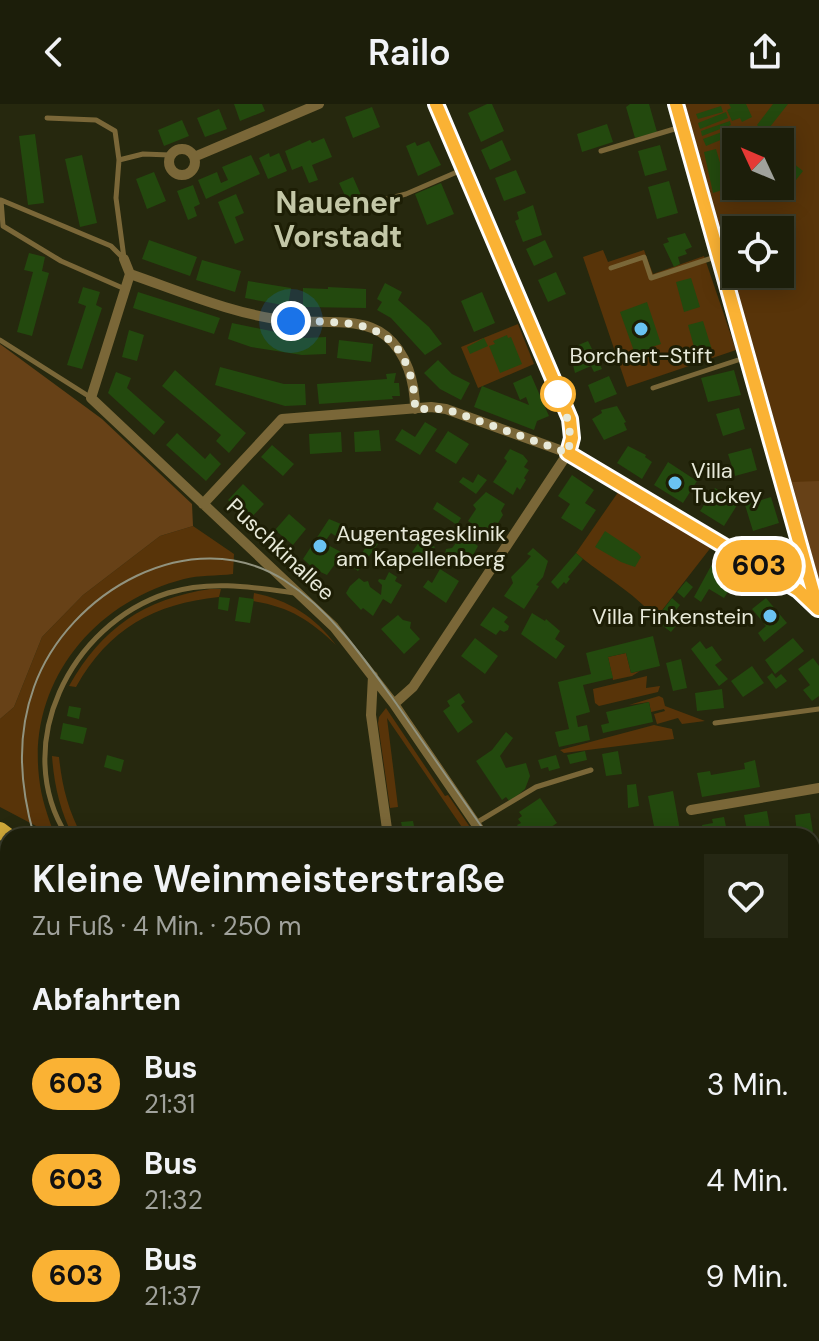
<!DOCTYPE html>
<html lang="de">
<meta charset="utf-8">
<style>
:root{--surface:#1c1e0a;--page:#252713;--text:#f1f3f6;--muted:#a0a29c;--line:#3a3c2b}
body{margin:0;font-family:"DM Sans",sans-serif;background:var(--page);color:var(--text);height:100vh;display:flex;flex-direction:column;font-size:30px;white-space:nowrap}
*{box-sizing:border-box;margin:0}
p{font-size:26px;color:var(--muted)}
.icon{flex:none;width:44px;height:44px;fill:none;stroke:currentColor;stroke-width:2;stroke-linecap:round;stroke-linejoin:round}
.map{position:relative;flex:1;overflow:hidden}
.side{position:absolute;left:0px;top:724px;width:820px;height:514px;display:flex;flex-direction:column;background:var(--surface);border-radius:24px 24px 0 0;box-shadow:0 4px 20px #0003,0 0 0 2px var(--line)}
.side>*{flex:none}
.badge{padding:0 16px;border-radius:26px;font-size:28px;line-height:52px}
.needle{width:52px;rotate:314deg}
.fabs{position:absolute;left:722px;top:24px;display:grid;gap:16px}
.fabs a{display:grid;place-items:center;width:72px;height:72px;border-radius:0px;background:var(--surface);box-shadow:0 4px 20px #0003,0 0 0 2px var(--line);font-size:40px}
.you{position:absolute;width:40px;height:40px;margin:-20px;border:6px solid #fff;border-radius:50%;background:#1a73e8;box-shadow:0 0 0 12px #1a73e833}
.map>.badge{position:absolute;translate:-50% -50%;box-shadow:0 0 0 4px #fff}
h2{padding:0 32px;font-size:30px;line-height:72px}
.round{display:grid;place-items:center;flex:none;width:84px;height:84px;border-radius:0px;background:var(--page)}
.headline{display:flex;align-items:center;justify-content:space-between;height:136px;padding:0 32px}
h1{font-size:38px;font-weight:600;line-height:60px}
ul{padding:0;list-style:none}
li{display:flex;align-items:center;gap:24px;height:96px;padding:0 32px}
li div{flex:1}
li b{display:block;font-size:30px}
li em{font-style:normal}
li .badge{min-width:88px;font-weight:700;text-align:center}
header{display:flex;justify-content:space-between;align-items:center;height:104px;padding:0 32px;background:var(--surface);font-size:36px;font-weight:600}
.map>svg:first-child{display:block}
.green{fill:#583409;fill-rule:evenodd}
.forest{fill:#674117}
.building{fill:#23490e}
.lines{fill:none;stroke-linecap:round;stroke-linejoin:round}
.service{stroke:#7a6738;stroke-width:5}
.minor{stroke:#7a6738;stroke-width:10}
.tertiary{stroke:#7a6738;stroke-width:14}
.primary{stroke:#d0a839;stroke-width:16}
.tram{stroke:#91937f;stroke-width:2}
.line-casing{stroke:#fff;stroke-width:18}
.line{stroke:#fab234;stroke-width:12}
.walk{stroke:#e7e9d9;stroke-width:8;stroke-dasharray:0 14.4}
.poi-dot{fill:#6ac3f1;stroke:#1d1e05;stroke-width:3}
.stop-dot{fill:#fff;stroke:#fab234;stroke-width:4}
.labels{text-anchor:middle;stroke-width:6;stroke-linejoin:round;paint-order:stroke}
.poi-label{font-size:22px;fill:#e7e9d9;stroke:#1d1e05;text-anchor:start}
.street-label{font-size:22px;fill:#e7e9d9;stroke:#1d1e05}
.district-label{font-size:30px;font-weight:bold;fill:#c3c7a7;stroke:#1d1e05}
</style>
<header><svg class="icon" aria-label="back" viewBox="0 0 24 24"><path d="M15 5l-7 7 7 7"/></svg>Railo<svg class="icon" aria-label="share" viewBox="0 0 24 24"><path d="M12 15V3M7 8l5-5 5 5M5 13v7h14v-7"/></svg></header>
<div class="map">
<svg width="819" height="1237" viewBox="0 0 819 1237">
<rect width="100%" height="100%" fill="#26280e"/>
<path class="green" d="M685,0H819V476ZM736,38H780V82H736ZM736,126H780V170H736Z
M603,146L608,158L644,146L653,170L704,152L736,246L627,283L583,153Z
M518,220L534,260L478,284L461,243Z
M621,384L712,442L656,514C631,486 604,473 576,449Z
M193,422L234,450L233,470C217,472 199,471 184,475C94,498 28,578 39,673C41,694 48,713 55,732L0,703V615L14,603L42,533L83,491L160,432Z
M210,485H221L219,493C154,500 109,524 76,583L69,582C102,524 144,495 210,485Z
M254,489C289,496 315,513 336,541C310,516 290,503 253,497Z
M626,549L631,569L640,567L632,572L613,576L608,553Z
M647,572L646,584L660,582L658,588L599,602L595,599L593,585Z
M659,592L663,594L665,602L705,617L682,620L678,614L657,620L654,610L665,607L664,605L651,608L649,598L629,601Z
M386,604L445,692L448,691L476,732H468L387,614L398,703L390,704L378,619L379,613Z
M654,621L672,625L674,635L564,649L560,646Z
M52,652L59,653C62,682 68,706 82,732H73C60,707 54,680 52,652Z"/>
<path class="forest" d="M0,240L102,315L192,400L193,422L160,432L83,491L42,533L14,603L0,615Z
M819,377V476L792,378Z"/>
<path class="building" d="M234,0H262L265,7L240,17Z
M487,0H492L504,27L481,38L468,9Z
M630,0H649L657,28L635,34L626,3Z
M729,0H746L752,13L742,18L740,14L732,17L727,6L731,4Z
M773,0H788L766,28L757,21Z
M721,2L723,8L698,15L696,10Z
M372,3L380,23L353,34L345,13Z
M219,5L227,25L205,33L197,14Z
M726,8L728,14L700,25L698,19Z
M182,16L189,32L164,42L158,26Z
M730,17L731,21L702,32L701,27Z
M607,20L613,38L582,48L577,30Z
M733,24L735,30L706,42L703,35Z
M35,30L44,99L28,101L19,32Z
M324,34L332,53L312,61L318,76L309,79L302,62L292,66L285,47L310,36L312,39Z
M502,36L511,56L490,66L481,46Z
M429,37L441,61L418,72L406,42L415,38L417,42Z
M660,41L667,66L645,72L638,47Z
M716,45L723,69L720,70L725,85L713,89L704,48Z
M269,49L270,53L279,49L287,67L268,75L259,54Z
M780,49L803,67L782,94L767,82H780Z
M82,51L97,119L80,123L65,55Z
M251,51L260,70L206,95L198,76L217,68L221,79L228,76L222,63Z
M516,66L526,89L504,97L495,74Z
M154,68L166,97L147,105L136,75Z
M353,73L364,98L351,104L339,79Z
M669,77L678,109L657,115L648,83Z
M441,79L454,110L427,121L415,90Z
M193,81L200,100L194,103L197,112L188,116L177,87Z
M236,90L244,109L235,113L244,136L235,140L218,98Z
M533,101L542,131L523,138L515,117L519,115L517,108Z
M685,129L692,143L685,146L687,150L678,153L680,160L674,163L663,140L669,138L667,134Z
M149,136L197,153L190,172L142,155Z
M545,136L553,153L534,162L526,145Z
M29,149L45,153L42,167L49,169L32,232L17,228L33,168L24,166Z
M202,156L241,167L235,188L196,176Z
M556,168L566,190L548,198L538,176Z
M691,174L700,203L684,208L676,178Z
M248,177L291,184L288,202L245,194Z
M385,179L402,188L398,196L429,223L442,240L425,251L391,214L377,206L382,198L377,195Z
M83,183L100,188L96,201L102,204L82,265L67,261L86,202L78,199Z
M328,183L366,185V204L303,203V184L328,185Z
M138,188L220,214L214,230L133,204Z
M482,188L495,219L474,228L461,197Z
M647,198L661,240L652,243L654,247L641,251L640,248L635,250L620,208Z
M703,217L712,246L696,250L688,221Z
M232,219L305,234L326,233V250L302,251L251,243L228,235Z
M129,226L144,231L137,257L122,253Z
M507,231L508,234L511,233L522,260L500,269L489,242L495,240L493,237Z
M484,234L488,242L470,250L467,243Z
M339,236L373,240L371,258L337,254Z
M588,237L602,265L594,268L591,262L575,269L569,245Z
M438,256L452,270L470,279L461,296L440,285L424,269Z
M220,263L284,280H305L306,301L285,302L215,281Z
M175,266L246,329L229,349L216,337L221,331L162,282Z
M734,266L741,291L708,298L701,274Z
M116,268L131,274L127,284L165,318L154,331L108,289Z
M396,269L394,279H399L400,292H392L393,295L319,300L317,280L387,275L386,270Z
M531,271L549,312L537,317L534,326L474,303L482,282L529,301L526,293L520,296L513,279Z
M609,272L617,290L595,299L588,281Z
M617,302L626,318L624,319L627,326L604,336L592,315L602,309L601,306Z
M739,304L745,325L723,332L716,310Z
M425,318L437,325L420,351L395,336L402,325L415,333Z
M379,326L381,347L355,348L354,328Z
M448,327L469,340L456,360L435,347Z
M341,328L342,348L310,350L309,330Z
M177,329L205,355L210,349L221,360L206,377L166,341Z
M272,341L294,360L283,372L261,353Z
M628,342L646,351L645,353L652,358L642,375L617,359Z
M751,344L757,366L735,372L728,350Z
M510,345L523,351L528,357L524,363L529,366L524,374L526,376L520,386L517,383L513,391L493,378L507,357L504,354Z
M668,358L697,377L683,399L654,381Z
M478,370L487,376L476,390L459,378L463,373L473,379Z
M572,371L594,386L585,399L596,406L582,427L561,414L570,400L558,392Z
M243,380L264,400L249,416L228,396Z
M715,384L739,398L724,422L700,407Z
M486,388L505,400L501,407L503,411L498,419L494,418L487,429L468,417L476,405L473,401Z
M771,393L779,419L753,427L745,401Z
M437,398L461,414L457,421L433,405Z
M289,410L306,425L293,441L275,426Z
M329,415L341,420L340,422L345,427L340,435L331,429L324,439L343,449L327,471L314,465L303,455Z
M605,427L638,449L641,453L635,463L621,458L595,443Z
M462,431L478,442L466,464L445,450L446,445L452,444Z
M422,434L435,443L430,450L439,456L434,463L412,448Z
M371,436L378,440L358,467L352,463Z
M533,444L548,457L543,473L536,481L539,482L524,505L504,492L513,479L511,473L525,459L531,452L527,450Z
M576,449L583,455L568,473L570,475L566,480L564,478L558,485L551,478Z
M711,462L735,477L724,494L709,485L701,498L694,493Z
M440,465L459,477L446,499L423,483L428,476L432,479Z
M389,468L397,473L395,477L402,481L391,500L383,495L373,512L363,504L361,506L348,492L346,489L350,482L359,474L364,478L368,477L370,483L381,491L382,481L378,477L379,475L385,476Z
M686,477L693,483L684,494L677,488Z
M219,493L230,494L228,507L218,505Z
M239,493L254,495L250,519L235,517Z
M672,494L680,501L676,506L684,512L671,528L655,516Z
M766,494L787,519L764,538L758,529L766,522L752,505Z
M493,503L508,513L504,518L509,522L508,526L504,528L500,526L496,531L480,521Z
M532,509L545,517L546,515L560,527L555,535L565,542L556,555L521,530Z
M398,511L403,516L411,518L410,524L420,535L404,550L381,525Z
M653,532L660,562L631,569L626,549L608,553L613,574L583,581L590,608L576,612L578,623L587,621L590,636L559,643L555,628L569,625L558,578L591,570L586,549Z
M475,534L498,552L485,570L461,552Z
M793,534L804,547L775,570L765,556Z
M700,537L706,545L712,542L722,556L715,561L728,575L719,582L691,545Z
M813,554L819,562V592L812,597L803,586L810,581L798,565Z
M681,555L687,584L673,587L666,559Z
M752,562L764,579L743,593L731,577Z
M772,569L776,574L781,570L787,577L776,585L767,573Z
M722,585L724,604L697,607L695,589Z
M459,589L465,598L461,601L473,618L458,629L443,607L450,602L447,597Z
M649,598L653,618L603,629L601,621L609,619L606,608Z
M69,602L81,604L79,615L67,612Z
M63,619L87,624L83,640L60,635Z
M506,628L513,634L500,652L506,664L526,659L530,672L525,685L510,698L506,693L502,696L476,657L492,646Z
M585,647L587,656L570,660L567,651Z
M618,647L622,670L606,672L602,650Z
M107,651L124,656L121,668L104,663Z
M556,651L560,664L549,667L548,663L541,665L538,656Z
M755,656L760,683L702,693L697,669L710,667L711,671L745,665L744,659Z
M636,680L639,702L628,704L627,681Z
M673,687L681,732H656L648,692Z
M540,694L557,719L538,732L527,730L524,732L517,721L521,719L518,715L522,712L519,708Z
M767,707L771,729L748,732L744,711Z
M810,709L813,728L797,730L795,711Z
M724,713L728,732H704L702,721L713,719L712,715Z
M413,717L415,727L406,728L407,732H404L401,718Z
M374,722L375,732H353L352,726Z
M794,724L795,732H778V727Z
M819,802V838L812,843V804L816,807Z
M8,946V971L6,972L3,969L0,971V952Z
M814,964L819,966V998L812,995Z
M8,1021V1050L2,1054L0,1026Z
M8,1083V1113L0,1101V1089Z
M0,1150L8,1161V1168L0,1174Z
M38,1230H53L58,1237H38L35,1232Z
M105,1230H125L130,1237H110Z
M327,1230H347L352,1237H327L325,1234Z"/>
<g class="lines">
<path class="service" d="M47,14L96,16L115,27L119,56L116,94L124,154
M601,47L681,23
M119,56L143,50L170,51
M368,100L406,90L464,65
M123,154L111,142L1,96L3,122L61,157L125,185
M611,164L644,153L651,174L718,152
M0,236L90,293
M653,284L747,253
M715,619L819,605
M476,719L536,683L591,666
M67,732C10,642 70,520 168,489C210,476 252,483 296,489
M0,1068L8,1063"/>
<path class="minor" d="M676,0L818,503
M169 58a13 13 0 1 1 26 0a13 13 0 1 1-26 0Z
M194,53L319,0
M124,155L130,170L91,294L334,523L394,600L484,732
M130,170C182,188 235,211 290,217C319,220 362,212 386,232C407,249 415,279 415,305
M203,400L282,315L431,303L446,305L568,349L598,365L798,486L819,506
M373,572L371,611L388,732
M394,600L413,583L568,349L572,334L570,315L436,0
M691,706L819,684
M1,933L8,929
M812,1095L819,1103
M0,1131L8,1143
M76,1230L81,1237
M359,1230L363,1237
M417,1230V1237
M190,1237L196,1234"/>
<path class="tertiary" d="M0,801L8,792
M0,838L8,833
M812,903L819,891
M698,1237L703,1230"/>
<path class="primary" d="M0,726L8,732
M385,1230L390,1237"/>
<path class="tram" d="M34,732C20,682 16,633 34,583C68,488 191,417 284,476C332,507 366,557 398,602C428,645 458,689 488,732
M0,819L8,813
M812,1092L819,1101"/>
</g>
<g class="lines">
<defs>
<path id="line" d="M436,0L570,315L572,334L568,349L798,486L818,505L676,0"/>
</defs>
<use href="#line" class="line-casing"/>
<use href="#line" class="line"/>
<path class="walk" d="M291,217C330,219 378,212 401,250C411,267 415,285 415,305H446L568,349C573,325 567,311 558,290"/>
</g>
<g class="poi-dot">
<circle cx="641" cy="225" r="8"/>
<circle cx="675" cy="379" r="8"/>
<circle cx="320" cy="442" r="8"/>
<circle cx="770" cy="512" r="8"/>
</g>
<circle class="stop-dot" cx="558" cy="290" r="16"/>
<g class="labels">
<g class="poi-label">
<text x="641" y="259" text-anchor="middle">Borchert-Stift</text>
<text x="691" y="374">Villa<tspan x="691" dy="25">Tuckey</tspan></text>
<text x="336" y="437">Augentagesklinik<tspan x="336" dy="25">am Kapellenberg</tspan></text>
<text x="754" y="520" text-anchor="end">Villa Finkenstein</text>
</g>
<g class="street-label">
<text transform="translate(281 445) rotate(43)" y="8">Puschkinallee</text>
</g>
<g class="district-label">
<text x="338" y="109">Nauener<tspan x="338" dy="34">Vorstadt</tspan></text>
</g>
</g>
</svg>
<div class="fabs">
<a><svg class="needle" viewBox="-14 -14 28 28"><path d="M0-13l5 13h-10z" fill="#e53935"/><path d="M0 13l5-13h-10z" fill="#a0a29c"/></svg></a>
<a><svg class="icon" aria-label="locate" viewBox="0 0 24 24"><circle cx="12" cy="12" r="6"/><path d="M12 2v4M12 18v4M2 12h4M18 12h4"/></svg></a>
</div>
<div class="you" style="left:291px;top:217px"></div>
<b class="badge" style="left:759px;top:462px;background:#fab234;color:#111">603</b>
<section class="side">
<div class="headline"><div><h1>Kleine Weinmeisterstraße</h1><p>Zu Fuß · 4 Min. · 250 m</p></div><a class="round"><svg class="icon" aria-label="heart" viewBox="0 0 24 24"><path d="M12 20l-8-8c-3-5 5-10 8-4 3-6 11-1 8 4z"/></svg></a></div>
<h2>Abfahrten</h2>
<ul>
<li><span class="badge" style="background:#fab234;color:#111">603</span><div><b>Bus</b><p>21:31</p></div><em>3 Min.</em></li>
<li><span class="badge" style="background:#fab234;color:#111">603</span><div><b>Bus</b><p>21:32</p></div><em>4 Min.</em></li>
<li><span class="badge" style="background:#fab234;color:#111">603</span><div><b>Bus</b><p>21:37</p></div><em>9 Min.</em></li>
</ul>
</section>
</div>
